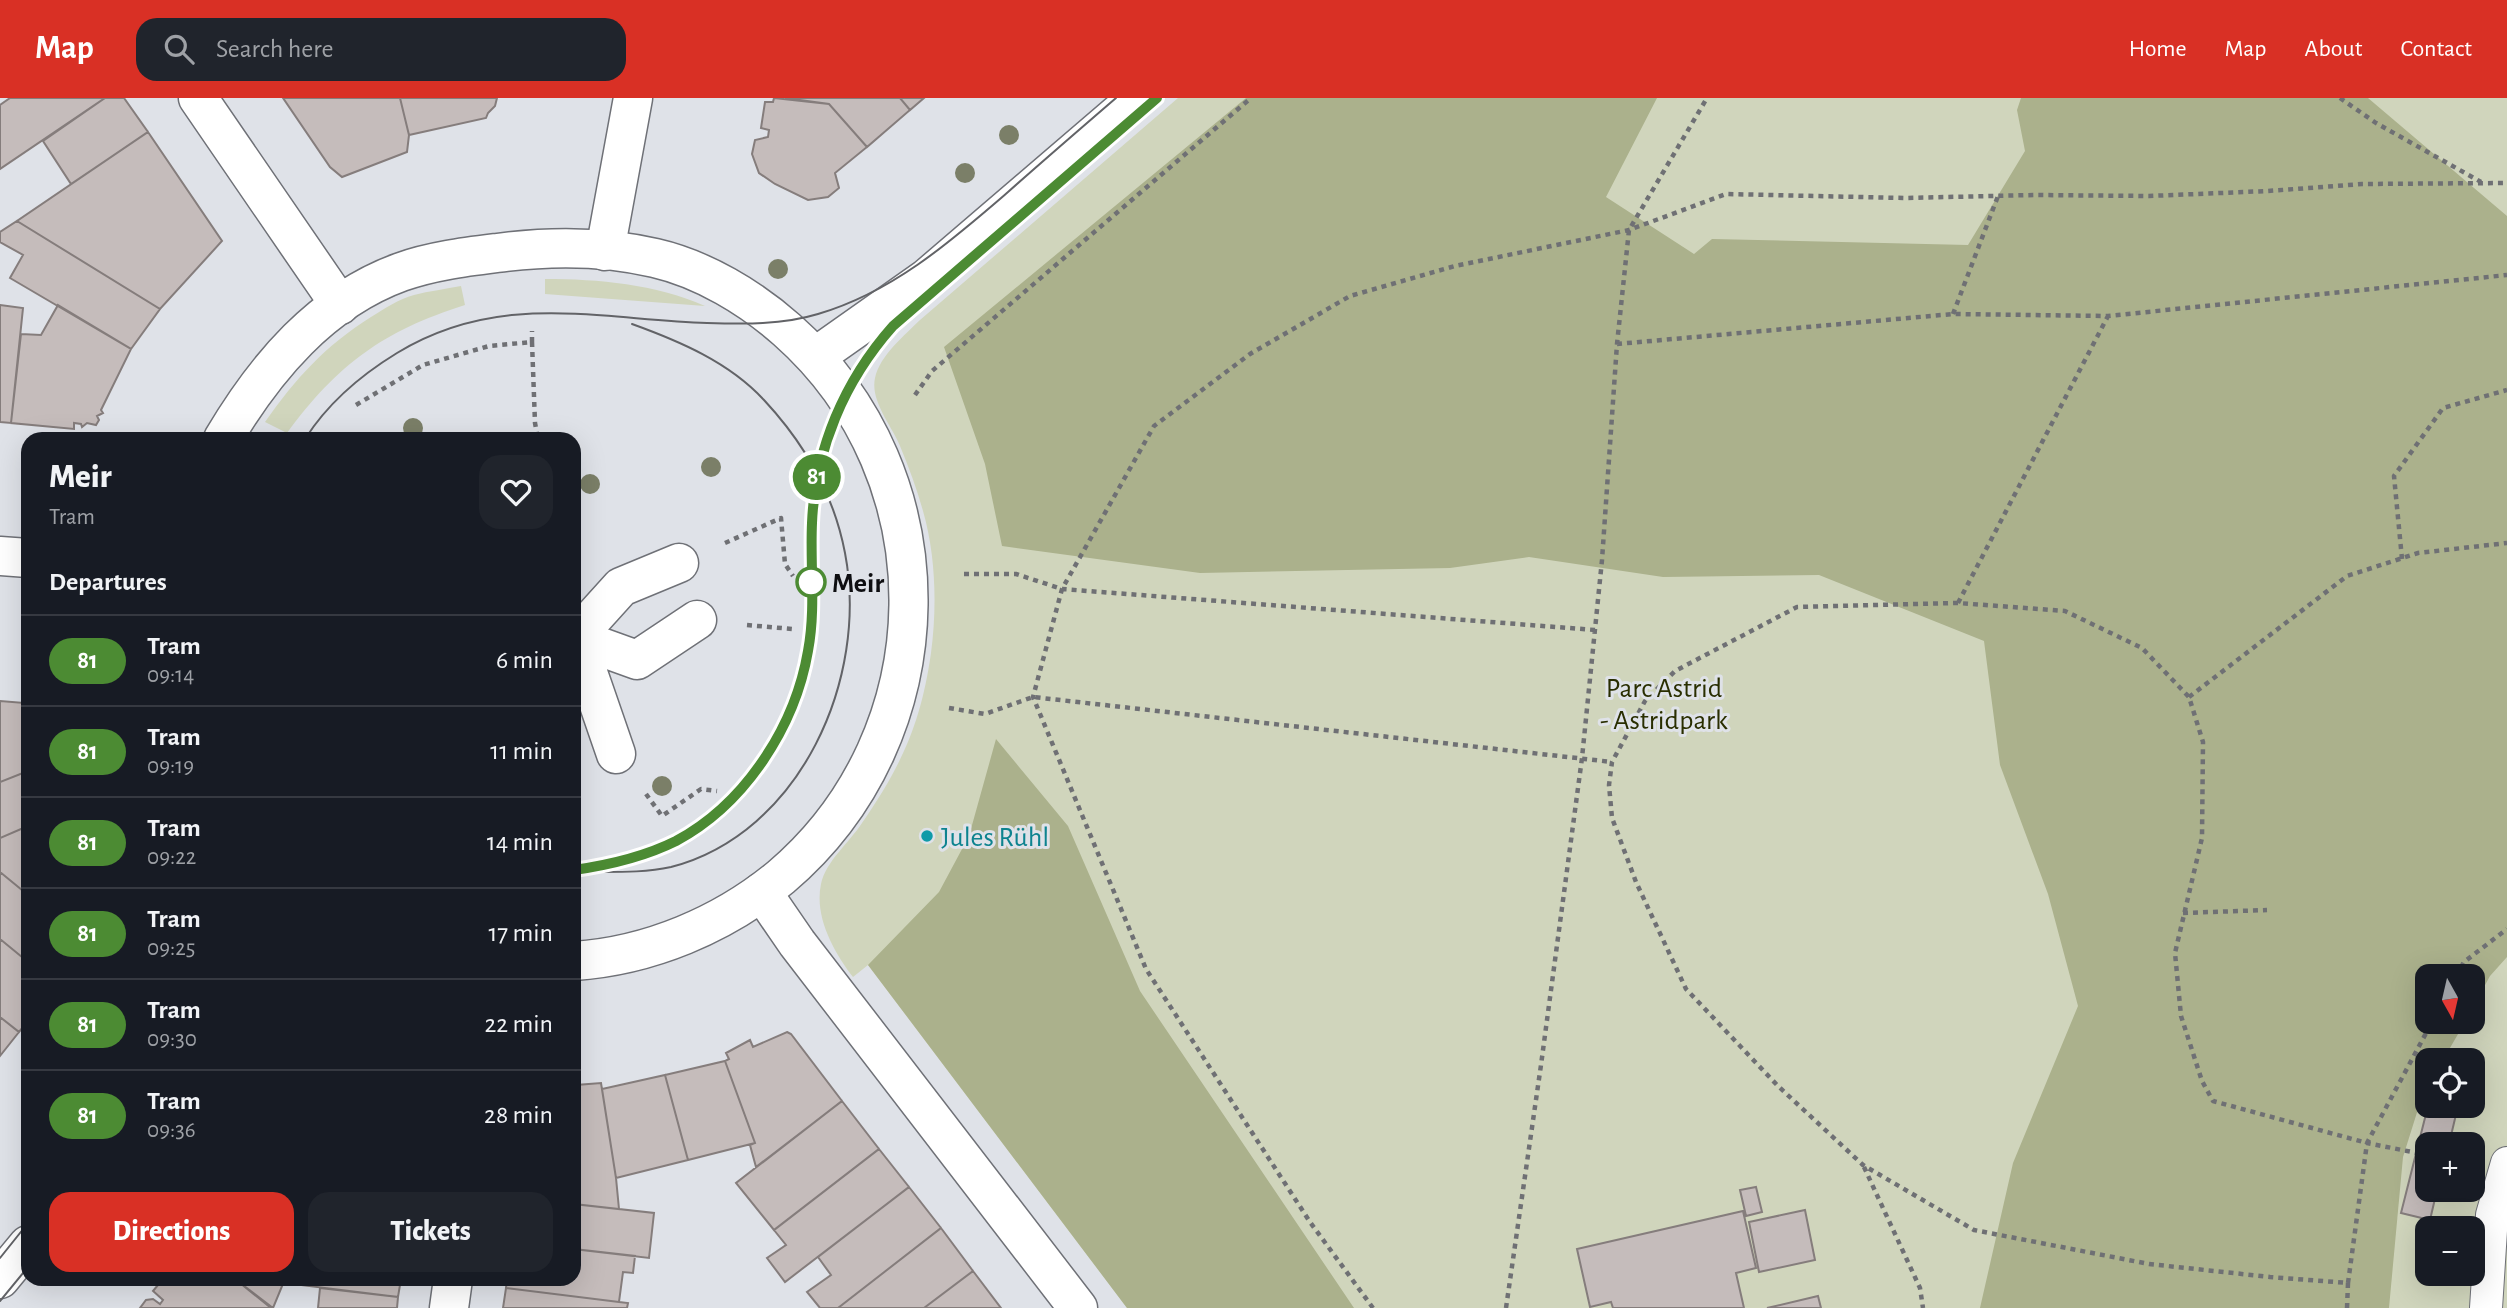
<!DOCTYPE html>
<meta charset="utf-8">
<style>
:root{--surface:#171b24;--page:#20242c;--text:#f1f3f6;--muted:#9ea1a6;--line:#363941;--accent:#d93025}
body{margin:0;font-family:"Alegreya Sans",sans-serif;background:var(--page);color:var(--text);height:100vh;display:flex;flex-direction:column;font-size:26px;white-space:nowrap}
*{box-sizing:border-box;margin:0}
p{font-size:23px;color:var(--muted)}
.icon{flex:none;width:38px;height:38px;fill:none;stroke:currentColor;stroke-width:2;stroke-linecap:round;stroke-linejoin:round}
.map{position:relative;flex:1;overflow:hidden}
.panel{position:absolute;left:21px;top:334px;width:560px;height:854px;display:flex;flex-direction:column;background:var(--surface);border-radius:21px;box-shadow:0 7px 28px #0002}
.panel>*{flex:none}
.badge{padding:0 14px;border-radius:23px;font-size:24px;line-height:46px}
.needle{width:46px;rotate:172deg}
.controls{position:absolute;left:2415px;top:866px;display:grid;gap:14px}
.controls a{display:grid;place-items:center;width:70px;height:70px;border-radius:14px;background:var(--surface);box-shadow:0 7px 28px #0002;font-size:35px}
.map>.badge{position:absolute;translate:-50% -50%;box-shadow:0 0 0 4px #fff}
h2{padding:0 28px;font-size:26px;line-height:63px}
.round{display:grid;place-items:center;flex:none;width:74px;height:74px;border-radius:21px;background:var(--page)}
.summary{display:flex;align-items:center;justify-content:space-between;height:119px;padding:0 28px}
h1{font-size:33px;font-weight:800;line-height:52px}
.cta{display:flex;gap:14px;margin-top:auto;padding:14px 28px}
.cta a{flex:1;height:80px;border-radius:21px;background:var(--accent);color:#fff;font-size:28px;font-weight:800;line-height:80px;text-align:center}
.cta a+a{background:var(--page);color:var(--text)}
ul{padding:0;list-style:none}
li{display:flex;align-items:center;gap:21px;height:91px;padding:0 28px;border-top:2px solid var(--line)}
li div{flex:1}
li b{display:block;font-size:26px}
li em{font-style:normal}
li .badge{min-width:77px;font-weight:700;text-align:center}
header{display:flex;align-items:center;gap:42px;box-sizing:border-box;height:98px;padding:0 35px;background:var(--accent);color:#fff}
header strong{font-size:33px}
nav{display:flex;gap:38px;margin-inline-start:auto;font-size:24px}
.search{width:490px;height:63px;background:var(--page);display:flex;align-items:center;gap:18px;box-sizing:border-box;padding:0 24px;border-radius:21px;color:var(--muted);font-size:26px}
.map>svg:first-child{display:block}
.green{fill:#d0d5bc;fill-rule:evenodd}
.forest{fill:#abb18c}
.building{fill:#c5bcbb;stroke:#857d7c;stroke-width:2}
.lines{fill:none;stroke-linecap:round;stroke-linejoin:round}
.service-casing{stroke:#6f7177;stroke-width:34}
.pedestrian-casing{stroke:#6f7177;stroke-width:41}
.minor-casing{stroke:#6f7177;stroke-width:41}
.tertiary-casing{stroke:#6f7177;stroke-width:41}
.path{stroke:#6f7074;stroke-width:4.5;stroke-dasharray:5 5;stroke-linecap:butt}
.service{stroke:#fff;stroke-width:32}
.pedestrian{stroke:#fff;stroke-width:38}
.minor{stroke:#fff;stroke-width:38}
.tertiary{stroke:#fff;stroke-width:38}
.tram{stroke:#626367;stroke-width:2}
.tree{fill:#7b7f68}
.line-casing{stroke:#fff;stroke-width:16}
.line{stroke:#4c8b33;stroke-width:10}
.stop-dot{fill:#fff;stroke:#4c8b33;stroke-width:3.5}
.culture-dot{fill:#0f9aa8;stroke:#dfe2e8;stroke-width:2.5}
.labels{text-anchor:middle;stroke-width:6;stroke-linejoin:round;paint-order:stroke}
.stop-label{font-size:28px;font-weight:bold;fill:#0e0e11;stroke:#dfe2e8;text-anchor:start}
.park-label{font-size:28px;fill:#292e00;stroke:#dfe2e8}
.culture-label{font-size:28px;fill:#0d838f;stroke:#dfe2e8;text-anchor:start}
</style>
<header>
<strong>Map</strong>
<div class="search"><svg class="icon" aria-label="search" viewBox="0 0 24 24"><circle cx="10" cy="10" r="6"/><path d="M15 15l6 6"/></svg>Search here</div>
<nav><a>Home</a><a>Map</a><a>About</a><a>Contact</a></nav>
</header>
<div class="map">
<svg width="2507" height="1210" viewBox="0 0 2507 1210">
<rect width="100%" height="100%" fill="#dfe2e8"/>
<path class="green" d="M1178,0H2507V1210H1127L868,867L853,879C834,854 814,819 821,786C826,763 849,745 862,725C902,667 921,625 931,555C937,510 936,458 923,413C917,391 909,370 900,348C892,328 870,303 875,280C880,257 905,237 920,222ZM2427,878H2473V924H2427ZM2427,962H2473V1008H2427ZM2427,1046H2473V1092H2427ZM2427,1130H2473V1176H2427Z
M545,181C599,181 655,186 705,208L545,196Z
M461,188L465,207C383,233 338,266 287,335L265,324C296,280 325,248 371,219C384,211 399,201 414,197C429,193 446,191 461,188Z"/>
<path class="forest" d="M1246,0H1657L1606,99L1694,156L1712,141L1968,147L2025,53L2017,12L2021,0H2368L2507,118V859L2490,878L2473,909V878H2427V924H2465L2443,962H2427V992L2419,1008L2403,1059L2389,1210H1980L2013,1065L2078,908L2048,796L2000,667L1984,543L1819,477L1663,479L1529,459L1450,470L1200,475L1002,448L985,366L944,249Z
M996,641L1068,728L1140,893L1354,1210H1127L868,867L939,794L969,738Z"/>
<path class="building" d="M10,0H105L0,71V7Z
M105,0H124L148,34L71,86L43,43Z
M283,0H400L409,37L407,54L342,79L330,69Z
M400,0H497L495,8L488,15L486,20L409,37Z
M774,0L829,6L867,49L835,75L839,90L828,99L808,102L775,86L759,75L752,56L755,42L768,39L769,32L761,30L765,4H773Z
M785,0H900L910,12L867,49L829,6Z
M900,0H924L910,12Z
M148,34L222,143L160,211L17,123Z
M17,123L160,211L131,251L10,180L23,157L0,144V134Z
M0,207L23,210L11,325L0,324Z
M58,207L131,251L101,312L103,315L97,318L99,322L96,327L87,325L82,329L81,326L74,325V331L11,325L21,236L41,237Z
M25,597H28V673L0,684V603L24,605Z
M28,673V728L0,740V684Z
M28,728V797L0,774V740Z
M0,774L28,797V864L0,841Z
M0,841L28,864V923L19,934L0,919Z
M0,919L19,934L0,958Z
M787,934L791,936L842,1003L756,1069L750,1047L755,1045L725,963L729,961L726,955L750,942L753,949Z
M725,963L755,1045L688,1062L665,977Z
M665,977L688,1062L616,1080L602,991Z
M601,985L616,1080L619,1111L574,1106V993L576,987Z
M842,1003L879,1051L774,1132L736,1085Z
M2428,1008H2458L2449,1046H2427V1092H2437L2430,1122L2401,1115Z
M879,1051L909,1089L785,1184L767,1160L786,1147L774,1132Z
M909,1089L941,1130L838,1210H820L807,1194L831,1177L818,1159Z
M1756,1089L1762,1114L1746,1118L1740,1092Z
M574,1106L654,1115L649,1160L574,1151Z
M1805,1112L1815,1162L1759,1174L1749,1124Z
M1743,1113L1756,1170L1736,1175L1744,1210H1613L1611,1204L1590,1209L1577,1151Z
M941,1130L973,1173L924,1210H838Z
M574,1151L635,1158L633,1175L623,1174L619,1204L506,1190L507,1181H574Z
M973,1173L1001,1210H924Z
M163,1181H173L177,1184L179,1181H235L271,1210H140L146,1202L153,1201L160,1206L163,1202L153,1193Z
M235,1181H285L273,1210Z
M285,1181H401L398,1199L284,1185Z
M320,1190L398,1199L397,1210H318Z
M506,1190L619,1204L628,1205L627,1210H503Z
M1818,1198L1821,1210H1767Z"/>
<g class="lines">
<defs>
<path id="service" d="M2486,1210L2492,1117L2507,1065"/>
<path id="pedestrian" d="M574,531L576,540L637,562L697,522
M576,540L616,656
M574,541L621,489L679,465"/>
<path id="minor" d="M198,0L340,207
M605,153L633,0
M0,458L28,460
M762,794L797,845L1078,1210
M449,1210L453,1181"/>
<path id="tertiary" d="M815,259L927,180L1137,0
M223,341C265,270 321,203 401,174C432,163 465,159 497,155C549,148 604,148 655,160C703,171 751,200 787,232C952,378 948,637 781,779C723,827 649,858 574,863
M0,1181L28,1147"/>
</defs>
<use href="#service" class="service-casing"/>
<use href="#pedestrian" class="pedestrian-casing"/>
<use href="#minor" class="minor-casing"/>
<use href="#tertiary" class="tertiary-casing"/>
<path class="path" d="M2340,0L2376,25L2481,84
M1953,216L1998,98
M532,244L535,325L538,341
M1617,246L1953,216L2108,218L2507,177
M915,297L932,273L1251,0
M356,307L423,267L489,248L532,244V233
M725,445L781,420L785,466L793,478
M2402,461L2394,378L2443,310L2507,292
M964,476H1016L1062,491L1595,532
M1958,505L2108,218
M747,527L792,531
M2189,599L2347,478L2418,455L2507,445
M949,610L985,616L1033,599L1612,664
M646,696L662,718L701,691L717,693
M2183,815L2267,812
M2456,878L2464,864L2507,831
M1864,1069L1920,1190L1923,1210
M2348,1185L2367,1045L2427,1057
M1373,1210L1310,1124L1146,871L1033,599L1062,491L1154,328L1250,256L1350,198L1455,168L1629,132L1726,96L1904,100L2034,97L2149,98L2268,93L2362,86L2507,85
M1506,1210L1541,967L1582,660L1602,462L1617,246L1629,132L1707,0
M2347,1210L2348,1185L2270,1179L2149,1166L1974,1132L1863,1067L1778,988L1686,891L1636,784L1612,720L1609,687L1612,664L1645,603L1675,573L1797,509L1958,505L2065,513L2142,550L2189,599L2203,644L2202,740L2175,855L2181,918L2202,983L2213,1003L2367,1045L2432,924"/>
<use href="#service" class="service"/>
<use href="#pedestrian" class="pedestrian"/>
<use href="#minor" class="minor"/>
<use href="#tertiary" class="tertiary"/>
<path class="tram" d="M305,341C328,305 361,277 397,255C499,193 596,221 707,225C744,226 782,227 818,216C893,194 950,144 1008,94C1044,62 1080,31 1116,0
M574,772C609,767 644,759 676,743C745,706 796,629 808,553C815,511 810,467 812,425C815,351 844,284 893,228L1157,0
M602,774C625,774 648,774 671,769C801,735 869,580 845,455C834,397 804,345 764,302C729,264 679,243 632,226
M0,1160L28,1125
M0,1203L28,1169"/>
</g>
<g class="tree">
<circle cx="1009" cy="37" r="10"/>
<circle cx="965" cy="75" r="10"/>
<circle cx="778" cy="171" r="10"/>
<circle cx="413" cy="330" r="10"/>
<circle cx="711" cy="369" r="10"/>
<circle cx="590" cy="386" r="10"/>
<circle cx="662" cy="688" r="10"/>
</g>
<g class="lines">
<defs>
<path id="line" d="M574,772C609,767 644,759 676,743C745,706 795,629 808,553C816,511 810,467 812,425C815,352 844,283 893,228L1157,0"/>
</defs>
<use href="#line" class="line-casing"/>
<use href="#line" class="line"/>
</g>
<circle class="stop-dot" cx="811" cy="484" r="14"/>
<circle class="culture-dot" cx="927" cy="738" r="7"/>
<g class="labels">
<g class="stop-label">
<text x="832" y="494">Meir</text>
</g>
<g class="park-label">
<text x="1664" y="599">Parc Astrid<tspan x="1664" dy="32">- Astridpark</tspan></text>
</g>
<g class="culture-label">
<text x="941" y="748">Jules Rühl</text>
</g>
</g>
</svg>
<div class="controls">
<a><svg class="needle" viewBox="-14 -14 28 28"><path d="M0-13l5 13h-10z" fill="#e53935"/><path d="M0 13l5-13h-10z" fill="#9ea1a6"/></svg></a>
<a><svg class="icon" aria-label="locate" viewBox="0 0 24 24"><circle cx="12" cy="12" r="6"/><path d="M12 2v4M12 18v4M2 12h4M18 12h4"/></svg></a>
<a>+</a>
<a>−</a>
</div>
<b class="badge" style="left:817px;top:379px;background:#4c8b33;color:#fff">81</b>
<section class="panel">
<div class="summary"><div><h1>Meir</h1><p>Tram</p></div><a class="round"><svg class="icon" aria-label="heart" viewBox="0 0 24 24"><path d="M12 20l-8-8c-3-5 5-10 8-4 3-6 11-1 8 4z"/></svg></a></div>
<h2>Departures</h2>
<ul>
<li><span class="badge" style="background:#4c8b33;color:#fff">81</span><div><b>Tram</b><p>09:14</p></div><em>6 min</em></li>
<li><span class="badge" style="background:#4c8b33;color:#fff">81</span><div><b>Tram</b><p>09:19</p></div><em>11 min</em></li>
<li><span class="badge" style="background:#4c8b33;color:#fff">81</span><div><b>Tram</b><p>09:22</p></div><em>14 min</em></li>
<li><span class="badge" style="background:#4c8b33;color:#fff">81</span><div><b>Tram</b><p>09:25</p></div><em>17 min</em></li>
<li><span class="badge" style="background:#4c8b33;color:#fff">81</span><div><b>Tram</b><p>09:30</p></div><em>22 min</em></li>
<li><span class="badge" style="background:#4c8b33;color:#fff">81</span><div><b>Tram</b><p>09:36</p></div><em>28 min</em></li>
</ul>
<div class="cta"><a>Directions</a><a>Tickets</a></div>
</section>
</div>
